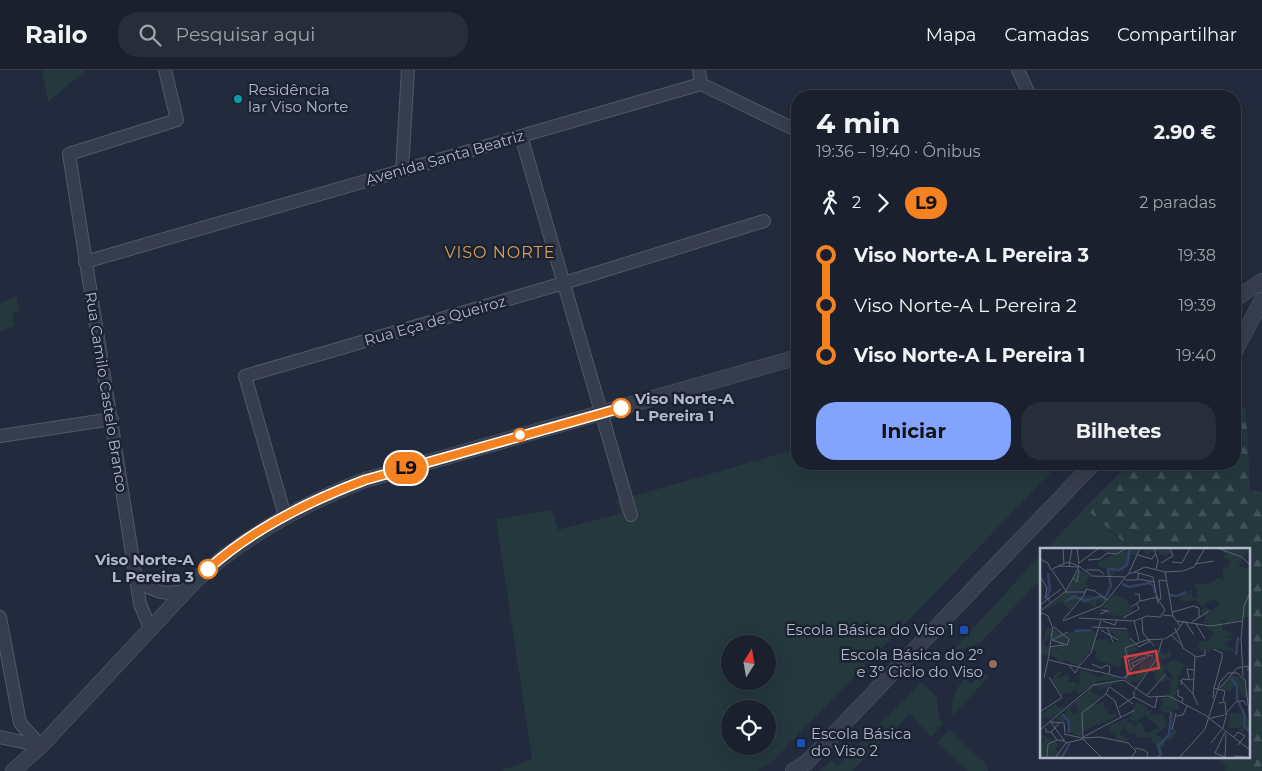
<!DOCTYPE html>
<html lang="pt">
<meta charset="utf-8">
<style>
:root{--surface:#1a202e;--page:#272d3a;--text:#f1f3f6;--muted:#9fa3aa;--line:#383e4a;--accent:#82a4fd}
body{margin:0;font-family:Montserrat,sans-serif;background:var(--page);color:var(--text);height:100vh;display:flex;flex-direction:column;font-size:19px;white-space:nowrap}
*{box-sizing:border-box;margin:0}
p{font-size:16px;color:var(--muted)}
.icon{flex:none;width:28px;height:28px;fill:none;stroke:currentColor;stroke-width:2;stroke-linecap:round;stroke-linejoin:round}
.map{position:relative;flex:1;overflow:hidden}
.panel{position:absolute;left:791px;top:20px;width:450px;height:380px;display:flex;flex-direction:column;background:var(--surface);border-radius:20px;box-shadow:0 5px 20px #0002,0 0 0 1px var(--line)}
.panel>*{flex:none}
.badge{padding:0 10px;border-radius:16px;font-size:18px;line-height:32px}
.needle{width:32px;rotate:11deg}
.tools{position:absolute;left:721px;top:565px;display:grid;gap:10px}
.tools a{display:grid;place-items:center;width:55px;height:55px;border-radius:50%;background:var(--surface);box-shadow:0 5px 20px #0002,0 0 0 1px var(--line);font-size:25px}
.map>.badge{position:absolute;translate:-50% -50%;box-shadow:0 0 0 2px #fff}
.legs{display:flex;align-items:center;gap:8px;height:55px;padding:0 25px;font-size:16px}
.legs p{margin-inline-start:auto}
.head{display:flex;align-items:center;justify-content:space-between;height:85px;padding:0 25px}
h1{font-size:28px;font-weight:700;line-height:38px}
.primary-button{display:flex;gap:10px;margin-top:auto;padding:10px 25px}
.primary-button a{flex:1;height:58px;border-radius:20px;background:var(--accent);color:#111;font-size:20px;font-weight:700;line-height:58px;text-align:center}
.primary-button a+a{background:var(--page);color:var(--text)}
ul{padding:0 25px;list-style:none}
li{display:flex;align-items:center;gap:18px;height:50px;font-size:19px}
li i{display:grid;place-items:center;width:8px;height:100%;margin:0 6px;background:currentColor}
li i::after{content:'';width:12px;height:12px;margin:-6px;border:4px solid;border-radius:50%;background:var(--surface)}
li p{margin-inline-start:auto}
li:first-child i{background:linear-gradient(#0000 50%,currentColor 0)}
li:last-child i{background:linear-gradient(currentColor 50%,#0000 0)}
header{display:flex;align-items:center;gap:30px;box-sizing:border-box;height:70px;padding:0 25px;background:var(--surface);border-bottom:1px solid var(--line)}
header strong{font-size:24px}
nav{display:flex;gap:28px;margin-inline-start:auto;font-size:18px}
.search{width:350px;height:45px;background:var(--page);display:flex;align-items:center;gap:12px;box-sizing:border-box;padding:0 18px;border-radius:20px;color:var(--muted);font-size:19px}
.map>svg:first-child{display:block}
.green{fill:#24383e;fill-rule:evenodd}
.forest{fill:url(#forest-firs)}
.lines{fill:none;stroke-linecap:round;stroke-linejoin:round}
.minor-casing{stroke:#515868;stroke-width:14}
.tertiary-casing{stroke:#515868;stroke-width:16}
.minor{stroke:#363d4d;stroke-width:12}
.tertiary{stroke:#363d4d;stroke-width:15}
.line-1-casing{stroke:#fff;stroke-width:11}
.line-1{stroke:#f58220;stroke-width:8}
.culture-dot{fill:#0f9aa8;stroke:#1b2232;stroke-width:2}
.stop-1-dot{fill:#fff;stroke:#f58220;stroke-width:2.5}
.transit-dot{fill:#1a4fb4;stroke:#1b2232;stroke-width:2}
.education-dot{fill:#8d6e63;stroke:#1b2232;stroke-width:2}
.labels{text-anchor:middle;stroke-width:5;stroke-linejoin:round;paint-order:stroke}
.poi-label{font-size:15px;fill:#b1b8c9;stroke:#1b2232;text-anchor:start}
.street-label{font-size:15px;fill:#b1b8c9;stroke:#1b2232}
.stop-label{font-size:15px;font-weight:bold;fill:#b1b8c9;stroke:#1b2232;text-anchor:start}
.neighbourhood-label{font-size:16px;letter-spacing:1px;fill:#d9a05b;stroke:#1b2232}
.inset-river{fill:none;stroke:#334163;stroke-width:2.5}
.inset-road{fill:none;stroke:#5b6375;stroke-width:1}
.view{fill:#d03e40;fill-opacity:0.15;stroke:#d03e40;stroke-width:2.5}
.inset-edge{fill:none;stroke:#b1b8c9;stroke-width:2.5}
</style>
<header>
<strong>Railo</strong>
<div class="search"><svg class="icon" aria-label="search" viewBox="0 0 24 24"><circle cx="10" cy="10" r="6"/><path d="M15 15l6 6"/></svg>Pesquisar aqui</div>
<nav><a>Mapa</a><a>Camadas</a><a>Compartilhar</a></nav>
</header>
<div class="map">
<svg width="1262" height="701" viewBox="0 0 1262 701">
<defs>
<pattern id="forest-firs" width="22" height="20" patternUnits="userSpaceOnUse" patternTransform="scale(1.25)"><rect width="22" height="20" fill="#24383e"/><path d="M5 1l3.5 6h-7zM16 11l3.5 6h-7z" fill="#415359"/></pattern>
</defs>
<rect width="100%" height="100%" fill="#222b3d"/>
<path class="green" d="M42,0H86L48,32Z
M17,226L19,242L12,243L15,256L0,261V233Z
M797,379L798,394H1059L771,693L757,701H500L532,689L496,449L552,440L558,460L621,443L616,431ZM730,574H768V611H730ZM730,639H768V676H730Z
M1085,438L1132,480H1079L1073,475L1069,480H1045Z
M1041,484V509L981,572L949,585Z
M983,602L989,607L953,645C949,632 956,618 965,608L971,614Z
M922,612L937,628L939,649L943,653L931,667L910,644L852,701H819L832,690L837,696Z
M949,660L985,693L988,701H968L937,673Z
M1248,678L1256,693L1248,701H1224L1227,698L1216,687H1248Z"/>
<path class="forest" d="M1235,331L1246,339L1250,420L1262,422V701H1248L1256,693L1248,677V480H1133L1085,438L1129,394H1235Z"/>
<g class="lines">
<defs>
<path id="minor" d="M699,0L701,14
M1018,0L1030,26
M521,66L631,445
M402,100L408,0
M85,192L701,14L798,61
M0,366L112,349
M285,446L245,306L564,213L764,151
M138,511C155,522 166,526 186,520
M0,547L20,653L41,676
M150,558L140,534L133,490L69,84L177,50L165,0
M0,667L41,676"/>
<path id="tertiary" d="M1235,229L1262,211
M1235,281L1262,230
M13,701L41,676L195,511C245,466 302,434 365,410L798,287
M793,701L807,692L1093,394"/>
</defs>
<use href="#minor" class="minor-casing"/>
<use href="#tertiary" class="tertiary-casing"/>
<use href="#minor" class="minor"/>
<use href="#tertiary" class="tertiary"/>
</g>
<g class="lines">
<defs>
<path id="line-1" d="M208,499C254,458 309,431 365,410L621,338"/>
</defs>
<use href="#line-1" class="line-1-casing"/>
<use href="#line-1" class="line-1"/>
</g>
<circle class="culture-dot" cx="238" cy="29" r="5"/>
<g class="stop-1-dot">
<circle cx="621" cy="338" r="9"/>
<circle cx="520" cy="365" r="6"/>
<circle cx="208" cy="499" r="9"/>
</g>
<g class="transit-dot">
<rect x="959" y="555" width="10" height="10" rx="2.5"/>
<rect x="796" y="668" width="10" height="10" rx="2.5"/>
</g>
<circle class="education-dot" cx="993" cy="594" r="5"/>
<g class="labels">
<g class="poi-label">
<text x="248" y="25">Residência<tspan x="248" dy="17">lar Viso Norte</tspan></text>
<text x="954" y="565" text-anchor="end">Escola Básica do Viso 1</text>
<text x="983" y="590" text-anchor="end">Escola Básica do 2º<tspan x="983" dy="17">e 3º Ciclo do Viso</tspan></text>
<text x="811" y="669">Escola Básica<tspan x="811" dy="17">do Viso 2</tspan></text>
</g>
<g class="street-label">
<text transform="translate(445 88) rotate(-16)" y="5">Avenida Santa Beatriz</text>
<text transform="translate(435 251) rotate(-16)" y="5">Rua Eça de Queiroz</text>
<text transform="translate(106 322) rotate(81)" y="5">Rua Camilo Castelo Branco</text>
</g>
<g class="stop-label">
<text x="635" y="334">Viso Norte-A<tspan x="635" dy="17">L Pereira 1</tspan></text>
<text x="194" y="495" text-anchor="end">Viso Norte-A<tspan x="194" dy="17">L Pereira 3</tspan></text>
</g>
<g class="neighbourhood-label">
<text x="500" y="188">VISO NORTE</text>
</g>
</g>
<g transform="translate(1040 478)">
<rect width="210" height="210" fill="#222b3d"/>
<path d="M60,0H97V7H88L91,11L84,18L83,24L76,20L73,28L66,27L67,20L59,19L58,14L77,5L65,4ZM103,0L130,2L131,5L125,9L115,2L106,7ZM39,21L50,28L45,37H50L37,44L27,43ZM26,44L37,46V50L53,47L52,51L45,53H49L62,46L66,52L64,55L60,52L62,57L57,52L56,60L50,56L51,62L49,55L44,57L39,51L29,62L22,54L3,63ZM73,46L87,52L93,63L83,69L68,66L67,60L61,61ZM10,79L28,89L25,86L33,84L30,81L33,84L52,82L56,85L54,94L68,90L70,96L79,92L69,81L88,83L89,90L98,101L81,111L82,118L79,119L59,113L56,110L58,104L52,101L38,118L26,101L21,107L17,99L23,97L14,94L10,87L4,96L9,101L15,99L17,103L8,109L0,105L6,81ZM110,105L115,110L107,123L97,135L92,133L89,137L86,131L90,126L95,129L101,124L99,118L111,111ZM114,115L119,120L124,119L125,128L139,132L135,149L140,161L133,162V182L130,179V164H122L120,159L124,155L120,151L129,149L131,135L127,131L123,134L121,131L117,134L114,132L116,126L108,123ZM40,121L61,129L64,126L79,131L59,133L38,146L35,140L32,144L23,146V150L12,132L18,122L22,125L16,131L27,126L30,130L27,134L33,133L39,137ZM78,134L59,143L58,138L54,139L51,144L61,148L54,154L44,152L38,161L35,155L30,161L40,174L48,173L46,169L55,166L52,162L60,158L68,161V167L76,165L77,169L43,183L40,189L29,184L26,171L24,174L16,172L15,170L26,165V162L54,137ZM96,154L109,160L106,163L112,162L110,167L123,166L127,178L110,190L97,189L96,185L90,186L84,179L79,185L89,193H76V185L70,184L68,178L89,170ZM105,167L119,180L108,185L105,184L102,176L99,174L95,179L92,175H86L89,171L96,174ZM15,156L20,161L23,158V162L9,171L1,167ZM2,187L18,195L16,201L23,210H0V190L3,196L5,191L0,189Z" fill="#24383e" fill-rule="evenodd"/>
<path d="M180,0H210L198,18L210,21V68L189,75L183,73L182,82L194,86L185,89L193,91L186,94L189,97L179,94L194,101L193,104L172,100L169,105L165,99L162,105L158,98L160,94L168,93L174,85L165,79L170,75H163L166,70L161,63L165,59L172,63L179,57L176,51L165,55V59L155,52L142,54L140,49L151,42L153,50H157L158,42L154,38L157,35L167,37L179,29L184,33L182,23L185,18L188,20L190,12L182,9L185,6ZM49,83L55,88V94L61,91L70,96L81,93L72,104L62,95L53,97L38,118L24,112L20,115L16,109L9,108L17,103V94L24,97L17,99L22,107L27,97H35L37,86ZM61,99L67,110L77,105L82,110L75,116L59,113L54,106L58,107L55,102ZM129,102L132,108L121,113L124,118L133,112L149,118L144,119L136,134L129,123L123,119L118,122L114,115L121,113L117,109L121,104L126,107ZM192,127L202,130L208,150H204L196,136L191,143L180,141ZM44,152L58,157L65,153L63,160H55L53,162L55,167L46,169L48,173L40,174L33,166H36L39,155ZM190,164L203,166L204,179L208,168L210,184L206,181L201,184L200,179L188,181ZM133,182L137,183L132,191L126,193L120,205L114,194L111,195L112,187L114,185L125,192Z" fill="#24383e"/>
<path class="inset-river" d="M8,25L10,42L7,49L10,54M82,36L89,39L109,35L114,38L115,45M129,47L137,48L146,44M25,54L34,48L45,53L61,48L65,50L71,38L68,21L79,22L87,17L90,0M34,83L51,82M196,107L198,89M191,130L197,138V152M198,153L205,168L204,177L210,185M22,166L29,174V185M22,209L30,195M117,210L121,206L118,198L129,187L131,164"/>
<path class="inset-road" d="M23,0L24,16M37,0L39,16M114,0L118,13L116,21M177,0L202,9L210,17M98,7L112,11L115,6M0,11L8,15L11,22M48,12L60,11L67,5L77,6L86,0M132,14L142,15L150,0M39,15L59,0M121,15L133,8L130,0M155,16L174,13M18,18L39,19M29,18L32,0M39,18L52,28L85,29M12,21L28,14L39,18M46,22H59L64,26M94,24L105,19L125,24M125,24L143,23L154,19L165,0M125,24L133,68M89,25L100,0M88,26L95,24L113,29L118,56M0,28L7,40L5,51M33,30L37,34L39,22M97,31L115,34M85,32H97L99,25M26,43L39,19M25,44H46M44,47L46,41L55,43L67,52M67,52L88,26M100,53L118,49M0,57L21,41M153,58L159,60V70M91,59L100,53L99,46H95M2,62L26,43L12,22M125,62L118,51H121L119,32L126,33M0,64L8,68L12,78M133,64L153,58M60,66L68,63L61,62M123,67L133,68L140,78M107,68L120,69L125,62M39,70L94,73L107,68M83,70L99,61L97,56M102,70L103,85L114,98M23,72L44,47M23,73L61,58L67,52M63,73L75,77L77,71M94,73L99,93M137,73L171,78L202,73M145,73L154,87M152,74L169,63M156,76L165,91M52,79L87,81M67,79L73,94M135,80L143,100L155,108L153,146L158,157M61,82L78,92M131,87L143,98M90,90L99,99L110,93M125,91L137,83L144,73M12,92L27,97L29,91L14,79M12,92L28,84M9,99L24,97M173,101L182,105V110L174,140M156,109L165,107V101M8,112L13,78M9,112L58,124M88,113L102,106L113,108M52,116L61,120L67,117L70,119L69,126M29,117L35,125L38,120M38,119L51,105L61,72M94,119L92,115L105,109M91,122L85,100L106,92L124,91M57,123L82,130M203,128L201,90L204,58L210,44M9,129L22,150M4,130L8,112M83,130L89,126L86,118M85,131L93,119L109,108M149,131L147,121L155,122M84,132L109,149L129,148L165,167L210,202M140,132L153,146M141,137L142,131L154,132M70,139L93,156M180,140L197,120L208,118V123M138,141V148L143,150L142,154M95,142L117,110L122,92M94,143V149L115,160L117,149M66,146L75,153L81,170M107,147L126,126M173,151L174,140L185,143L183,153M179,155L185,154L186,165M79,159L94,149M0,164L21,150M136,168L143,167L147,158M171,170L184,167L197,153H204L206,157M10,173L26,195M11,174L24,175L25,185M6,180V184H11L20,174M183,180L187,165M0,182L53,137L84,132M132,182L136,165M11,184L17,192L24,193M185,184L175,205L185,209M24,186L42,190M43,189L95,162M194,189L198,184L205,188L198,197M43,190L60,189L88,195L96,203L91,210M43,191L42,165L66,146L69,139M43,191L62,210M26,195L43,191M171,195L182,181M95,200L104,202L108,205L106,210M194,208L209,209M7,210L8,196L17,192M15,210L26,195M139,210L165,181L180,134L188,125H197L205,132L210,172M185,210L186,186"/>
<path class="view" d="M116,103L119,120L88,126L85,109Z"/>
<rect width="210" height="210" class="inset-edge"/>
</g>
</svg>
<div class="tools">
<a><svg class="needle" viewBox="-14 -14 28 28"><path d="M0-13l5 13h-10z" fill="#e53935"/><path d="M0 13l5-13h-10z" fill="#9fa3aa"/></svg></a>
<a><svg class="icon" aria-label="locate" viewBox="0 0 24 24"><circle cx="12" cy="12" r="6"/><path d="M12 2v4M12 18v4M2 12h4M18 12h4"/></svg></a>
</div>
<b class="badge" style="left:406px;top:398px;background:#f58220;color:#111">L9</b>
<section class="panel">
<div class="head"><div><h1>4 min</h1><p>19:36 – 19:40 · Ônibus</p></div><b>2.90 €</b></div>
<div class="legs"><svg class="icon" aria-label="walk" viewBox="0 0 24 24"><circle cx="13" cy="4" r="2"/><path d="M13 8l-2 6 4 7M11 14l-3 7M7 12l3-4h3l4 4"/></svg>2<svg class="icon" aria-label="forward" viewBox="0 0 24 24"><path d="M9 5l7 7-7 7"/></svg><b class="badge" style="background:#f58220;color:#111">L9</b><p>2 paradas</p></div>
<ul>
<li><i style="color:#f58220"></i><b>Viso Norte-A L Pereira 3</b><p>19:38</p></li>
<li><i style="color:#f58220"></i><span>Viso Norte-A L Pereira 2</span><p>19:39</p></li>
<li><i style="color:#f58220"></i><b>Viso Norte-A L Pereira 1</b><p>19:40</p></li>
</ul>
<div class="primary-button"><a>Iniciar</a><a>Bilhetes</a></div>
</section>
</div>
